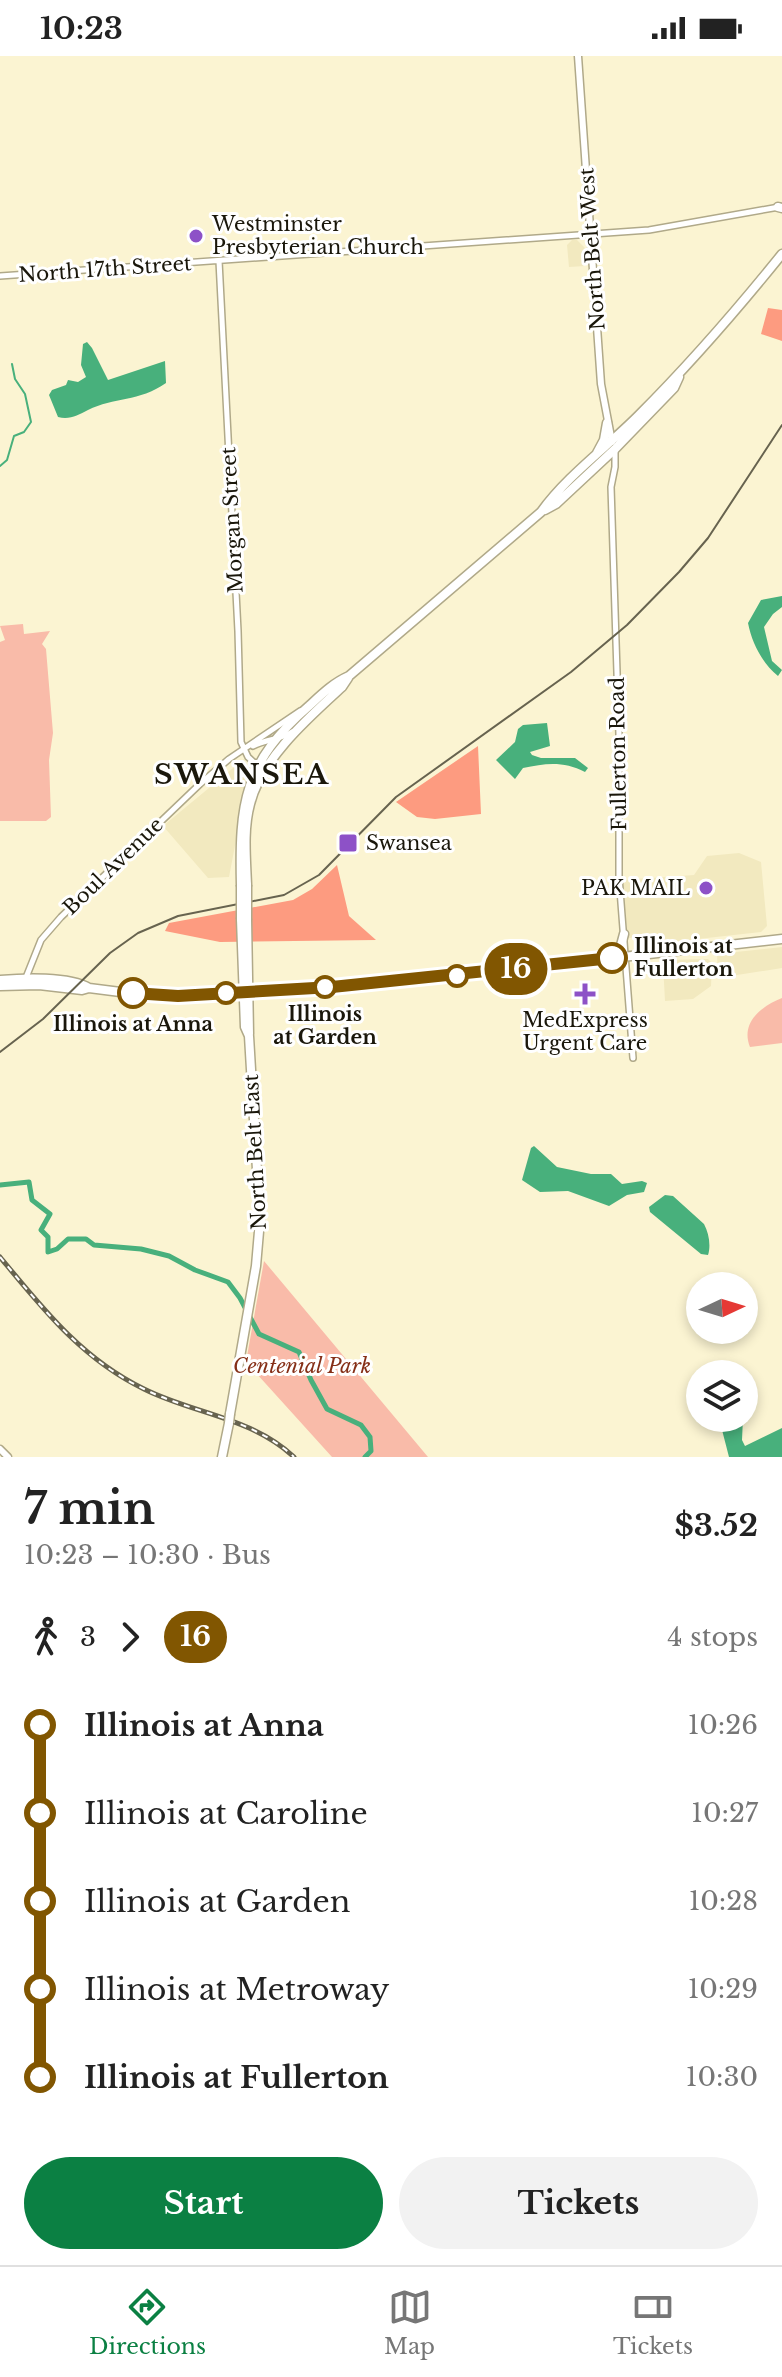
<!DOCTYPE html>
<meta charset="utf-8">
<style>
:root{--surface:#fff;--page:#f2f2f2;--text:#222;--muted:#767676;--line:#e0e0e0;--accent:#0b8043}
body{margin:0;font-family:"Libre Baskerville",serif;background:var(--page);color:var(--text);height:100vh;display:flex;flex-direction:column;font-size:30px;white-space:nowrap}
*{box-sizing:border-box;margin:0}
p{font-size:26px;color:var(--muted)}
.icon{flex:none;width:44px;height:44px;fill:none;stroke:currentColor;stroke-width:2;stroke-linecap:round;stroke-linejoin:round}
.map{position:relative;height:1401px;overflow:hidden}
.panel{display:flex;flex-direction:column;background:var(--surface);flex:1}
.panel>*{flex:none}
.badge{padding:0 16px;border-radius:26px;font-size:28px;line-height:52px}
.needle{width:52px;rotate:86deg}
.tools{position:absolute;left:686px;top:1216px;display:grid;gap:16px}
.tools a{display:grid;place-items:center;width:72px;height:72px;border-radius:50%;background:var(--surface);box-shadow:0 4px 12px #0003;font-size:40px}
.map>.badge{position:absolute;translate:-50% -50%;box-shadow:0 0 0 4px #fff}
.legs{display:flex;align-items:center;gap:12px;height:88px;padding:0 24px;font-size:26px}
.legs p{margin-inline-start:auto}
.headline{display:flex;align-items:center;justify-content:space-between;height:136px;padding:0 24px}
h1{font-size:44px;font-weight:800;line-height:60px}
.cta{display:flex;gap:16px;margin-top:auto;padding:16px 24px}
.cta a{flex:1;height:92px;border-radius:48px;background:var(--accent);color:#fff;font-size:32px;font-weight:800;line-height:92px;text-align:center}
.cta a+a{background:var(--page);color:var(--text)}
ul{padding:0 24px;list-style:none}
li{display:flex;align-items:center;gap:28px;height:88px;font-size:30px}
li i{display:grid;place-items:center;width:12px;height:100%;margin:0 10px;background:currentColor}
li i::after{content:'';width:20px;height:20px;margin:-10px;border:6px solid;border-radius:50%;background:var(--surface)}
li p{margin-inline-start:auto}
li:first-child i{background:linear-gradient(#0000 50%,currentColor 0)}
li:last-child i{background:linear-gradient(currentColor 50%,#0000 0)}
.status{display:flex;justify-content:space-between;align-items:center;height:56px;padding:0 40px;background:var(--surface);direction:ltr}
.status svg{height:22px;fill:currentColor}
.tabs{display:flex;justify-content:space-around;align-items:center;height:112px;border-top:2px solid var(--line);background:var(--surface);font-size:22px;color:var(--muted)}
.tabs a{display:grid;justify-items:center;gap:4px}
.tabs .active{color:var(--accent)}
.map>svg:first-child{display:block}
.built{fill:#f2e9bf}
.green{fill:#f9bba9}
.forest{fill:#fd9b80}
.water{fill:#48b07c}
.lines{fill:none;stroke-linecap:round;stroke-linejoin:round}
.stream{stroke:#48b07c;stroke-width:2}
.river{stroke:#48b07c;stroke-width:5}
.tertiary-casing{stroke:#b0a989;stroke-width:8}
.secondary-casing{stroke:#b0a989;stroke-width:9}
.primary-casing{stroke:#b0a989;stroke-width:11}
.tertiary{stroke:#fff;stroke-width:5}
.secondary{stroke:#fff;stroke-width:6}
.primary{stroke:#fff;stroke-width:8}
.tram{stroke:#67634f;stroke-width:2}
.rail-casing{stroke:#67634f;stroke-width:5}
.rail{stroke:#fff;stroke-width:2;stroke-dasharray:6;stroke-linecap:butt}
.primary-bridge-casing{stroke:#b0a989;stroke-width:11;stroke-linecap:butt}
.primary-bridge{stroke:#fff;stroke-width:8}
.line-1-casing{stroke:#fff;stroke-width:18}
.line-1{stroke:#815601;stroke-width:12}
.poi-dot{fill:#8d51c7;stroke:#fff;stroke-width:3}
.stop-1-dot{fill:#fff;stroke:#815601;stroke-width:4}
.labels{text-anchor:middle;stroke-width:6;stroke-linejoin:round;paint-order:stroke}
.poi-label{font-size:20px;fill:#1a170b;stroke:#fff;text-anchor:start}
.street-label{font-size:20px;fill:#1a170b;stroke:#fff}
.stop-label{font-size:20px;font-weight:bold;fill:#1a170b;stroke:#fff}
.park-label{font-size:20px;font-style:italic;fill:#852f17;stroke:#fff}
.district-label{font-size:28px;font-weight:bold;letter-spacing:2px;fill:#1a170b;stroke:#fff}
</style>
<div class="status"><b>10:23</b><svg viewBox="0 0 49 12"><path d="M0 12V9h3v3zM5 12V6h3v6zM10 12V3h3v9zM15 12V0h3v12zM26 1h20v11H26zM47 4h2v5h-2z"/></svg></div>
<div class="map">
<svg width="782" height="1401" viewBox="0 0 782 1401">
<rect width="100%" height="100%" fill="#fbf4d2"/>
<path class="built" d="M572,184H577L585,192V210L569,211L567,189Z
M244,703L248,722L229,821L208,822L163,770Z
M739,797L761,806L767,870L761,876L653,888L650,880L628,882L622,824L694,819L707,800Z
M782,891V912L718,922L717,898Z
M708,903L712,907L711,930L693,943L665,945L663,908L669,904Z"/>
<path class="green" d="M23,568L24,578L50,575L42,588L46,593L53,677L49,704L51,761L46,765H0V586L5,584L0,570Z
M782,942V987L750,991C740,966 762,950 782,942Z
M264,1205L428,1401H332L246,1306Z"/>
<path class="forest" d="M768,252L782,254V285L761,278Z
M478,690L481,758L435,763L417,761L396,746Z
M337,809L349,860L376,884L220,886L165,875L169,867L293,844L312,833Z"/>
<path class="water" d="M87,286L92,292L108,324L165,305L166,327C139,346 114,341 88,354C78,359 70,364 58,361L49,339L52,334L66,329L68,324L78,326L86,321L81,309L83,288Z
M782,540V551L773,558L764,571L772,605L782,614L778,620C762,607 752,587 748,567L761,544Z
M547,667L550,690L530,696L532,699L541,702H575L588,712L585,716C564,705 546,707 523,712L515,723L496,704L515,686L518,673L523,669Z
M534,1090L557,1111L591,1118H611L622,1128L642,1125L647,1127L644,1136L627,1139L609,1150L568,1135L540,1136L522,1124L531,1092Z
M665,1139L673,1140L704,1168C709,1177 711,1190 708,1199L701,1198L650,1156L649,1151Z
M726,1362H743L742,1384L745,1390L782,1372V1401H729L721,1370Z"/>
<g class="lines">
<path class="stream" d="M0,410L7,404L14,380L24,376L31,366L25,338L15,323L12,308"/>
<path class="river" d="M0,1129L29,1126L32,1144L50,1158L41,1174L48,1181V1196L57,1193L68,1183H86L94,1189L141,1193L169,1200L195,1214L228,1226L240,1242L259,1278L299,1296L311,1324L327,1353L361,1369L370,1381L371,1395L365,1401"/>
<defs>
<path id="tertiary" d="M219,205L238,575L241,686L248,701L260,712
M0,220L649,174L779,151
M615,394V411L611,431L619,678V821L633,1002
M253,690C266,683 280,684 292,676
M25,924L41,884L61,861L200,728L229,703L300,655"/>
<path id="secondary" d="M578,0L601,328L612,386
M0,1393L8,1401"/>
<path id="primary" d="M778,151L782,152
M597,397L604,384L607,367
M545,454L556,448L615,393L674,332L679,321
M241,829C239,748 244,706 309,650C321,639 333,627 349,620L541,456C567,420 606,392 638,360C689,309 736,255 782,198
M247,829C246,802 243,774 250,748C261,703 308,662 342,631L348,622
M247,864L249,978
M612,900L620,893L624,878
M0,924C23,922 69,920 89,932
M0,930L39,929L82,934L89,932L144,939H197L454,920L782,883
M230,1358L256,1210L260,1164L249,980L245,971L241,863
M222,1401L229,1367"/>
</defs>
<use href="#tertiary" class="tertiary-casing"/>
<use href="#secondary" class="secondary-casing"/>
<use href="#primary" class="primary-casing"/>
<use href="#tertiary" class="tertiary"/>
<use href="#secondary" class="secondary"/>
<use href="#primary" class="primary"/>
<path class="tram" d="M0,996L43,963L110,897L138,877L178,860L284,839L319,819L396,741L571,616L627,569L679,516L708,482L782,369"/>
<defs>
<path id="rail" d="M0,1201C43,1253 82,1303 144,1333C194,1358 251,1361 294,1401"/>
</defs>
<use href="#rail" class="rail-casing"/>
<use href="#rail" class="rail"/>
<defs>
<path id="primary-bridge" d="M241,829V863
M247,829V864
M229,1367L230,1358"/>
</defs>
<use href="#primary-bridge" class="primary-bridge-casing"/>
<use href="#primary-bridge" class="primary-bridge"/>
</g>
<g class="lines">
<defs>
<path id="line-1" d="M133,937L178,940L332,931L612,902"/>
</defs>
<use href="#line-1" class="line-1-casing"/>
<use href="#line-1" class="line-1"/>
</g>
<g class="poi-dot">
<circle cx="196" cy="180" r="8"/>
<rect x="338" y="777" width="20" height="20" rx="4"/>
<circle cx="706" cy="832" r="8"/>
<path d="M581 926h8v8h8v8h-8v8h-8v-8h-8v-8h8z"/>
</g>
<g class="stop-1-dot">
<circle cx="612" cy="902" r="14"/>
<circle cx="457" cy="920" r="10"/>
<circle cx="325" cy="931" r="10"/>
<circle cx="133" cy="937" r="14"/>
<circle cx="226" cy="937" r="10"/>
</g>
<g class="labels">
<g class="poi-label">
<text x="212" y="175">Westminster<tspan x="212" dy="23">Presbyterian Church</tspan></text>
<text x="366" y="794">Swansea</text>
<text x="690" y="839" text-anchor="end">PAK MAIL</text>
<text x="585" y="971" text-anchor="middle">MedExpress<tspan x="585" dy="23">Urgent Care</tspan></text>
</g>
<g class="street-label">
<text transform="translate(592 193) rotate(-94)" y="7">North Belt West</text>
<text transform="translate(105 213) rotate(-4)" y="7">North 17th Street</text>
<text transform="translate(232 464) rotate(-93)" y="7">Morgan Street</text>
<text transform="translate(618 698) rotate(-91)" y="7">Fullerton Road</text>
<text transform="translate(113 810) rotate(-44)" y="7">Boul Avenue</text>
<text transform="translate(255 1096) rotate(-93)" y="7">North Belt East</text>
</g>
<g class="stop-label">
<text x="634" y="897" text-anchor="start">Illinois at<tspan x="634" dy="23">Fullerton</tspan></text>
<text x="325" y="965">Illinois<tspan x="325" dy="23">at Garden</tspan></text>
<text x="133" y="975">Illinois at Anna</text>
</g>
<g class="park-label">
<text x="302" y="1317">Centenial Park</text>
</g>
<g class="district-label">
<text x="242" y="728">SWANSEA</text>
</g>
</g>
</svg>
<div class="tools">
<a><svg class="needle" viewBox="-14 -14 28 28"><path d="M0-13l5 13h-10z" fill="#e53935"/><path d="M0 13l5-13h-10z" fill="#767676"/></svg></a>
<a><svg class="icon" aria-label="layers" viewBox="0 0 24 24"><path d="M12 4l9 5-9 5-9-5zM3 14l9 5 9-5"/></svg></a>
</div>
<b class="badge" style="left:516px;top:913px;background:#815601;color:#fff">16</b>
</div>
<section class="panel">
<div class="headline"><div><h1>7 min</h1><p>10:23 – 10:30 · Bus</p></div><b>$3.52</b></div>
<div class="legs"><svg class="icon" aria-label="walk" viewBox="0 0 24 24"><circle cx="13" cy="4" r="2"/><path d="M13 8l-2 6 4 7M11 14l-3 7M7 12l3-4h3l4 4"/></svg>3<svg class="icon" aria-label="forward" viewBox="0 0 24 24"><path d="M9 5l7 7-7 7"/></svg><b class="badge" style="background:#815601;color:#fff">16</b><p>4 stops</p></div>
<ul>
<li><i style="color:#815601"></i><b>Illinois at Anna</b><p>10:26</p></li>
<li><i style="color:#815601"></i><span>Illinois at Caroline</span><p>10:27</p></li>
<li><i style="color:#815601"></i><span>Illinois at Garden</span><p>10:28</p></li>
<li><i style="color:#815601"></i><span>Illinois at Metroway</span><p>10:29</p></li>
<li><i style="color:#815601"></i><b>Illinois at Fullerton</b><p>10:30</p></li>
</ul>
<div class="cta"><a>Start</a><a>Tickets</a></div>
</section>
<nav class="tabs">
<a class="active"><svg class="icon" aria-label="directions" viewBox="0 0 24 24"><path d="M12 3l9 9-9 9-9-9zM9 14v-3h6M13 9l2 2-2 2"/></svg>Directions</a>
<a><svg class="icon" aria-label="map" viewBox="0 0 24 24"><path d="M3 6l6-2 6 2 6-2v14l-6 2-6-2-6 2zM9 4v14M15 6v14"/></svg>Map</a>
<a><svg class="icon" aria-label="tickets" viewBox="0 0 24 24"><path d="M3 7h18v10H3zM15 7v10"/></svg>Tickets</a>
</nav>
